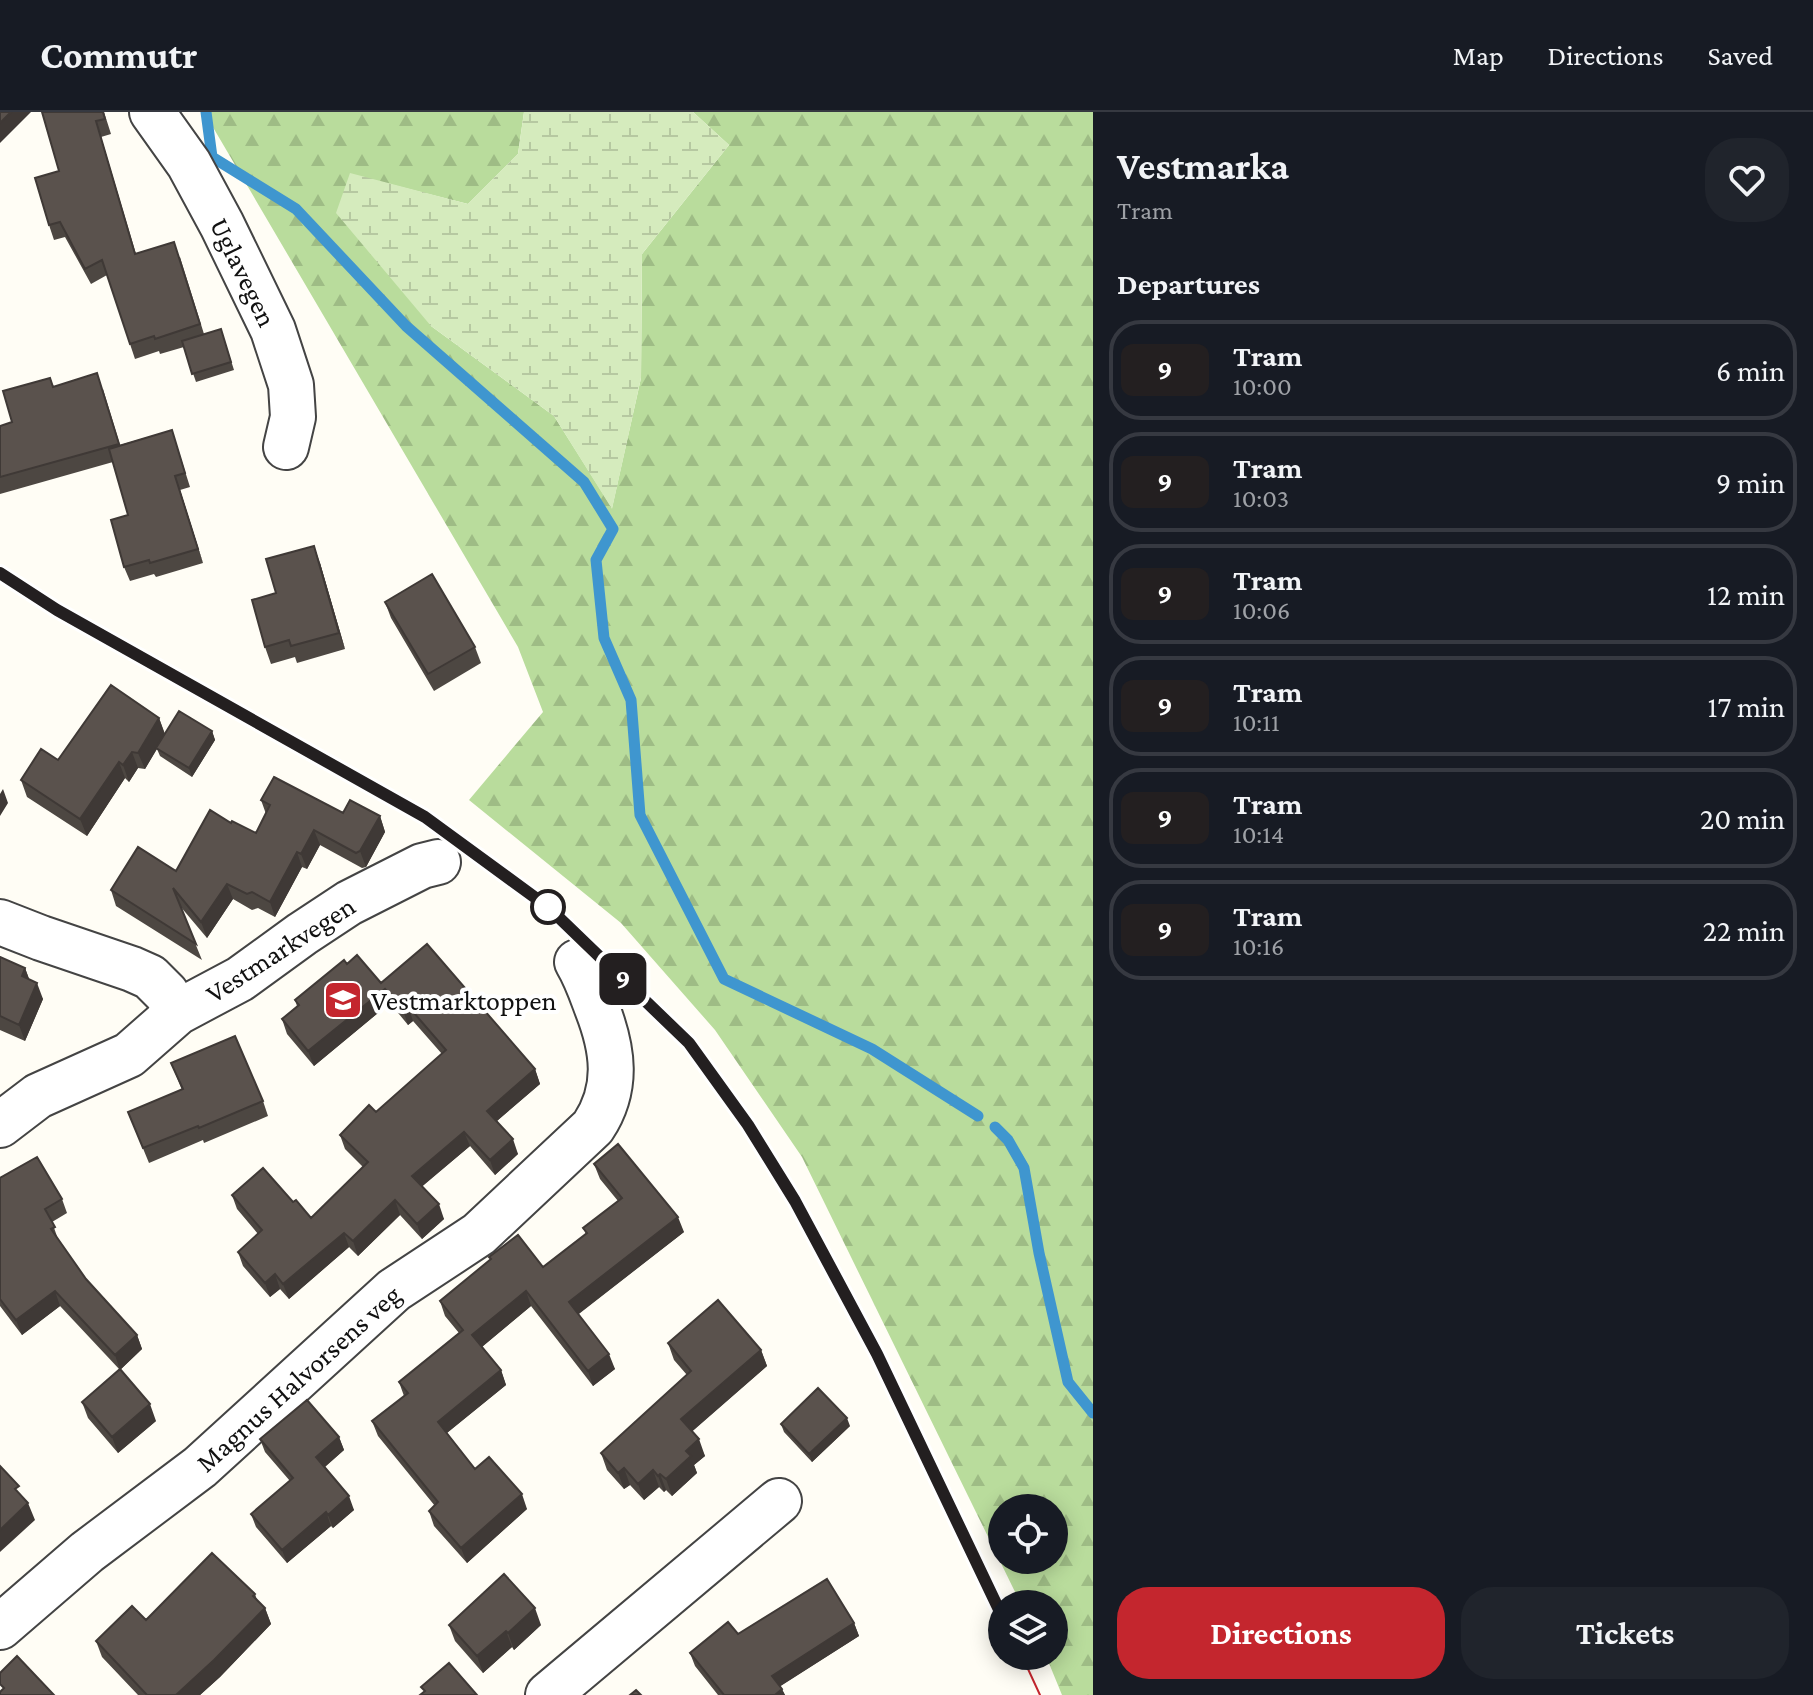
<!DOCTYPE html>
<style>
:root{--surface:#171b24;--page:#20242c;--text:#f1f3f6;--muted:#9ea1a6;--line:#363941;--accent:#c4262e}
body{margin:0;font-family:"Crimson Pro",serif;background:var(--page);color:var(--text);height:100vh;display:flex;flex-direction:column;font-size:30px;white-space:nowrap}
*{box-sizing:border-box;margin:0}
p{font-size:26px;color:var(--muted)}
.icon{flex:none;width:44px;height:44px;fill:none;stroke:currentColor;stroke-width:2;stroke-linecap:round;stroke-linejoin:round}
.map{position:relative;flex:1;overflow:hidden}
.details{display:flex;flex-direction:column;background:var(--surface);width:720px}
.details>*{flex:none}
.badge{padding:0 16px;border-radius:12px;font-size:28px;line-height:52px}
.tools{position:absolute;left:988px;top:1382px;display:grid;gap:16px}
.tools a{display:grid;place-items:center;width:80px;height:80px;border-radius:50%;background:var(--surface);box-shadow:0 4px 20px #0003;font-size:40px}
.map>.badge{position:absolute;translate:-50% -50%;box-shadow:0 0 0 4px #fff}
h2{padding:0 24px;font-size:30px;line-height:72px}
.round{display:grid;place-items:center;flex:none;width:84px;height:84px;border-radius:32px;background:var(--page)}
.headline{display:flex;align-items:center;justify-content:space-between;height:136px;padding:0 24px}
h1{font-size:38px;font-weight:700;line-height:60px}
.primary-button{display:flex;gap:16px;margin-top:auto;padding:16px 24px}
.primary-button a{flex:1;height:92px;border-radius:32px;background:var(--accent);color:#fff;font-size:32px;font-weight:700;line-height:92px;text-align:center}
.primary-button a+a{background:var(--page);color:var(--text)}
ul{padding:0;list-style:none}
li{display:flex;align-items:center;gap:24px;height:100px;margin:0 16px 12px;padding:0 8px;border:4px solid var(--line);border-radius:32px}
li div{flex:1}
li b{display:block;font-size:30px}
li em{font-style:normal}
li .badge{min-width:88px;font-weight:700;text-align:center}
header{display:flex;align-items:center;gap:48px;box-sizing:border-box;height:112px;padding:0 40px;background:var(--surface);border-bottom:2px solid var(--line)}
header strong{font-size:38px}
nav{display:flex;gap:44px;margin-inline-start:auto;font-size:28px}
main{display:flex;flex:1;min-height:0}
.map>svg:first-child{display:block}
.forest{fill:url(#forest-firs);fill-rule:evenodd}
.wetland{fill:url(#wetland-marsh)}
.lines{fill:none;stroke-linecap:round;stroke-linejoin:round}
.stream{stroke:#3f96cf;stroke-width:11}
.minor-casing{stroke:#444;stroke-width:48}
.minor{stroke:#fff;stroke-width:44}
.tram{stroke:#c4262e;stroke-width:2}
.wall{fill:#4d4742}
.shaded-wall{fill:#3f3936}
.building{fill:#5a524d;stroke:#3f3936;stroke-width:2}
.line-casing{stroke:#fff;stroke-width:18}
.line{stroke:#231f20;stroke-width:12}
.stop-dot{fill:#fff;stroke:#231f20;stroke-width:4}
.labels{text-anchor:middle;stroke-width:8;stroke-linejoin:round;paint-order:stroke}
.street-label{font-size:28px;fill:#111;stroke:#fff}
.poi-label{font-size:28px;fill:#111;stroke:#fff;text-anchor:start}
</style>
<header>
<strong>Commutr</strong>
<nav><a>Map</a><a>Directions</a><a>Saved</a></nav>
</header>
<main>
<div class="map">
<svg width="1093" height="1583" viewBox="0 0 1093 1583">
<defs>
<pattern id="forest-firs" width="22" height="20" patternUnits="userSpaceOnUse" patternTransform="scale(2)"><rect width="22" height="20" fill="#b9dc9c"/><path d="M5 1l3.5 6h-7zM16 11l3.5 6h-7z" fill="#9ebc85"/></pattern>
<pattern id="wetland-marsh" width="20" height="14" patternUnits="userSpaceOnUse" patternTransform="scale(2)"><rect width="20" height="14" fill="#d5ebbd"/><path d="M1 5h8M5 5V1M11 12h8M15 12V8" fill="none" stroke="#b6c8a1"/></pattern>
</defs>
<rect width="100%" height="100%" fill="#fffdf5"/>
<path class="forest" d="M204,0H524L518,42L468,92L350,62L431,214L554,304L612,396L641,266L642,142L729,33L693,0H1093V1583H1062L1046,1544H1054V1492H1021L802,1045L715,918L621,811L469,688L543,600L518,535ZM1002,1396H1054V1448H1002Z"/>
<path class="wetland" d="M524,0H693L729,33L642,142L641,266L612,397L554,304L431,214L336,101L350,61L468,92L518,42Z"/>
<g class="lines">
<path class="stream" d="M206,0L212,45L296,97L406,214L584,370L613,417L596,448L604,526L631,588L640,703L724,867L872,937L978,1004
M995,1015L1008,1028L1024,1056L1039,1141L1068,1270L1093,1301"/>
<defs>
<path id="minor" d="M152,0L189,52L222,113L273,218L291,273L293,305L286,335
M0,810L41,826L132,857L150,865L166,881L178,900L240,867L302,822L349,791L422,754L438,750
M0,1013L38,984L129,943L178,900
M0,1515L87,1440L200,1355L394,1178L479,1122L593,1015C619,976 613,937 597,896C591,880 586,865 577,850
M548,1583L779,1389"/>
</defs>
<use href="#minor" class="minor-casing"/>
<use href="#minor" class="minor"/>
<path class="tram" d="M0,461L57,498L425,705L548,795L689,931L748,1013L795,1089L877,1242L1002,1504
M1022,1544L1040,1583"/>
</g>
<path class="wall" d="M42,0H104L111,22L101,25L136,142L180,145L204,222L221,217L234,258L196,270L184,235L160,242L159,239L135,247L107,163L91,172L65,125L54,128L49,113L59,59Z
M54,275L103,277L120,333L172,318L190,375L180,378L203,451L156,465L154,462L130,469L124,455L128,403L113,350L0,382V314L12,310Z
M320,451L345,537L297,551L295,545L271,552L265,535L276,481Z
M385,490L475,535L481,551L434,579L391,506Z
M159,606L165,622L212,619L215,628L192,665L160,644L157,637L145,657L138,656L129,670L125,666L87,724L27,685L21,668L58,648Z
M261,688L343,701L380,704L385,720L366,755L362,756L320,733L307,757L302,755L275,805L258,796L252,798L233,787L207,826L180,794L202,848L116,794L111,778L176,759L231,711L256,721L266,702Z
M0,845L25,856L29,867L43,887L25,929L0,918Z
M347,852L535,957L540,972L497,1009L518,1042L495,1063L470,1034L422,1074L444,1107L422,1127L400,1103L358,1144L349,1135L289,1187L280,1177L270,1185L243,1154L238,1140L258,1122L237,1097L232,1083L293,1090L311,1106L363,1055L345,1037L340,1023L376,1000L442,942L413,909L408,913L390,891L314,954L287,922L282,907L297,894L295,888Z
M171,951L263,989L268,1004L204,1031L203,1028L149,1051L128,1000L182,978Z
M594,1052L684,1120L578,1202L615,1257L593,1274L531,1194L482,1235L501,1258L506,1273L447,1321L475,1357L527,1397L467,1451L434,1414L429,1399L435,1394L378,1324L372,1309L404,1284L399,1270L459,1221L445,1204L440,1189L543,1155L586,1122L583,1116L618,1089L600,1067Z
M0,1066L62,1087L67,1101L52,1110L59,1130L86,1167L137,1223L142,1237L120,1258L60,1194L22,1223L0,1194Z
M668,1231L761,1238L767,1254L692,1319L705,1344L694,1353L697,1361L672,1384L666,1378L664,1380L659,1375L644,1388L630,1373L624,1377L607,1358L601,1341L687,1263L674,1248Z
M82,1290L156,1309L118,1341L88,1306Z
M781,1312L850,1314L812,1350L784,1320Z
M339,1325L344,1338L325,1355L354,1398L333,1416L331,1414L287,1451L256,1415L251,1402L290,1369L265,1340L260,1327Z
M255,1482L257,1488L265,1496L271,1512L220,1565L200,1583H138L102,1545L96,1529L146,1508Z
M854,1511L859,1524L780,1574L785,1583H718L695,1554L690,1541L738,1522Z
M449,1513H541L514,1538L512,1535L483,1561L455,1529Z"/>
<path class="shaded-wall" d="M11,0H31L0,31V11Z
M96,9L101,25L140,158L135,142Z
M175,364L180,378L203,451L198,437Z
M314,434L320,451L345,537L339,521Z
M159,606L165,623L145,657L138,641Z
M212,619L215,628L192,665L189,656Z
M132,640L138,656L129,670L123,653Z
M119,650L125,666L87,724L80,707Z
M3,677L8,691L0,704V682Z
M380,704L385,720L366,755L360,739Z
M314,718L320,733L307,757L301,742Z
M297,740L302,755L275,805L270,790Z
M227,772L233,787L207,826L201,810Z
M25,856L31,872L22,864Z
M37,871L43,887L25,929L19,913Z
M385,877L390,891L314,954L308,939Z
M408,894L413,909L408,913L403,898Z
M535,957L540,972L492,1013L487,999Z
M464,1020L470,1034L418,1078L412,1064Z
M513,1027L518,1042L495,1063L490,1048Z
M395,1088L400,1103L358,1144L353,1129Z
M439,1092L444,1107L422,1127L417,1112Z
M678,1105L684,1120L575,1205L569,1190Z
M344,1121L349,1135L289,1187L283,1172Z
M275,1162L280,1177L270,1185L265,1171Z
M55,1179L60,1194L22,1223L16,1208Z
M526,1179L531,1194L478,1238L472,1223Z
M137,1223L142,1237L120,1258L115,1243Z
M761,1238L767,1254L687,1324L681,1307Z
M609,1242L615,1257L593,1274L588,1259Z
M501,1258L506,1273L443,1324L438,1310Z
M150,1292L156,1309L118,1341L112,1325Z
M847,1306L850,1314L812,1350L809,1342Z
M339,1325L344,1338L321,1358L316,1345Z
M699,1327L705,1344L694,1353L697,1361L672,1384L666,1367L686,1339Z
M624,1356L630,1373L624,1377L618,1361Z
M653,1358L659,1375L644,1388L638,1372Z
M660,1362L666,1378L664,1380L658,1364Z
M522,1382L527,1397L467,1451L461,1436Z
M349,1384L354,1398L333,1416L328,1403Z
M28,1391L35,1408L0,1440V1418Z
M326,1400L331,1414L287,1451L282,1438Z
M265,1496L271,1512L220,1565L200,1583H176Z
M535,1496L541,1513L514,1538L508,1521Z
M854,1511L859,1524L776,1577L772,1564Z
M506,1519L512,1535L483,1561L477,1544Z
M782,1577L785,1583H775Z"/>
<path class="building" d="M0,0H11L0,11Z
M42,0H103L105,7L96,9L135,142L174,130L200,212L155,227L154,224L130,232L102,148L85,157L60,110L49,113L35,66L59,59Z
M221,217L231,250L192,262L182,229Z
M97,261L119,332L0,365V314L12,310L3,279L50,266L53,275Z
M172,318L185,361L175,364L198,437L150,451L149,448L124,455L111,408L128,403L109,337Z
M314,434L339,521L291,534L289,528L265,535L252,488L276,481L266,447Z
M432,462L475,535L428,562L385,490Z
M111,573L159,606L138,641L132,640L123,653L119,650L80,707L21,668L41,637L58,648Z
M179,599L212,619L189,656L156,636Z
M274,665L343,701L350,688L380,704L360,739L356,741L314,718L301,742L297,740L270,790L252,780L247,782L227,772L201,810L173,776L196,832L111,778L138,735L176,759L210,698L231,711L232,709L256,721L270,693L261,688Z
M427,832L535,957L487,999L513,1027L490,1048L464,1020L412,1064L439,1092L417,1112L395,1088L353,1129L344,1121L283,1172L275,1162L265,1171L238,1140L262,1118L232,1083L263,1056L293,1090L296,1088L311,1106L368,1050L340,1023L369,993L376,1000L446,938L408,894L403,898L385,877L308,939L282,907L299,893L295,888L344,848L347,852L357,843L381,871Z
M0,845L25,856L22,864L37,871L19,913L0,904Z
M235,924L263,989L199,1016L198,1014L143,1036L128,1000L183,977L171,951Z
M618,1032L678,1105L569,1190L609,1242L588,1259L526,1179L472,1223L501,1258L438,1310L475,1357L489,1345L522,1382L461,1436L429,1399L438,1390L372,1309L408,1281L399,1270L463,1218L440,1189L491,1147L489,1145L518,1123L543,1155L587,1121L583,1116L622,1086L594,1052Z
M37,1045L62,1087L45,1097L55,1115L51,1117L86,1167L137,1223L115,1243L55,1179L16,1208L0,1187V1066Z
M718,1188L761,1238L681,1307L699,1327L686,1339L691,1344L666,1367L660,1362L658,1364L653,1358L638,1372L624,1356L618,1361L601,1341L691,1259L668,1231Z
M120,1257L150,1292L112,1325L82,1290Z
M818,1276L847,1306L809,1342L781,1312Z
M307,1288L339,1325L316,1345L349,1384L328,1403L326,1400L282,1438L251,1402L293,1366L260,1327Z
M0,1354L19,1374L15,1377L28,1391L0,1418Z
M212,1441L255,1482L253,1484L265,1496L214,1548L176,1583H147L96,1529L132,1494L146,1508Z
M504,1462L535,1496L508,1521L506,1519L477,1544L449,1513Z
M827,1467L854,1511L772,1564L782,1577L775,1583H724L690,1541L728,1510L738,1522Z
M17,1544L54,1583H0V1580L4,1576L0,1572V1561Z
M449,1551L477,1583H420L425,1579L421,1575Z
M636,1578L641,1583H630Z"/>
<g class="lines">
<defs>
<path id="line" d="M0,461L57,498L425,705L548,795L689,931L748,1013L795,1089L877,1242L1002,1504"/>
</defs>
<use href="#line" class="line-casing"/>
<use href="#line" class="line"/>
</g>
<defs>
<symbol id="school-square" viewBox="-11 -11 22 22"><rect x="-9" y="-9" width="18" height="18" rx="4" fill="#c4262e" stroke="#fff"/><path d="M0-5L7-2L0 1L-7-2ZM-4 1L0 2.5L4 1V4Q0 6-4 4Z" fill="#fff"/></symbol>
</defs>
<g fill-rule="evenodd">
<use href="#school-square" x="321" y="866" width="44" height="44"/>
</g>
<circle class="stop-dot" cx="548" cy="795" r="16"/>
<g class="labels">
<g class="street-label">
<text transform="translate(244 160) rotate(64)" y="10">Uglavegen</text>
<text transform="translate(280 837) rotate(-33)" y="10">Vestmarkvegen</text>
<text transform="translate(298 1266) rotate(-42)" y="10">Magnus Halvorsens veg</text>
</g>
<g class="poi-label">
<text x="371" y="898">Vestmarktoppen</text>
</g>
</g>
</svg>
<div class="tools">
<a><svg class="icon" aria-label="locate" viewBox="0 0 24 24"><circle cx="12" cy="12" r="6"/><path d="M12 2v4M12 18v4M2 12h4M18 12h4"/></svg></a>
<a><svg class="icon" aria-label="layers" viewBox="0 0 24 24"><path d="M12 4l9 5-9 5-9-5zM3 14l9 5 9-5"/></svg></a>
</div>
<b class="badge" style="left:623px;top:867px;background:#231f20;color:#fff">9</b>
</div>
<section class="details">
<div class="headline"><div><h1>Vestmarka</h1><p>Tram</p></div><a class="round"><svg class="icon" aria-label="heart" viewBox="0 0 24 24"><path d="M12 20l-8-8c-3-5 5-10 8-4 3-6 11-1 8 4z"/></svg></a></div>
<h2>Departures</h2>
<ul>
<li><span class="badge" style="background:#231f20;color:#fff">9</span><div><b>Tram</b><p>10:00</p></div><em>6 min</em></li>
<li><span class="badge" style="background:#231f20;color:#fff">9</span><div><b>Tram</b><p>10:03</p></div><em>9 min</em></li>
<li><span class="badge" style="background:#231f20;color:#fff">9</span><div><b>Tram</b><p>10:06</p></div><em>12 min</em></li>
<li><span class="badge" style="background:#231f20;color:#fff">9</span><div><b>Tram</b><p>10:11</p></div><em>17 min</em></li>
<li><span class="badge" style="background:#231f20;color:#fff">9</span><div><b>Tram</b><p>10:14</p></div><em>20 min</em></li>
<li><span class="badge" style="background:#231f20;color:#fff">9</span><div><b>Tram</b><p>10:16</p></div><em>22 min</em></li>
</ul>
<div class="primary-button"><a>Directions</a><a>Tickets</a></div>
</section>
</main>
